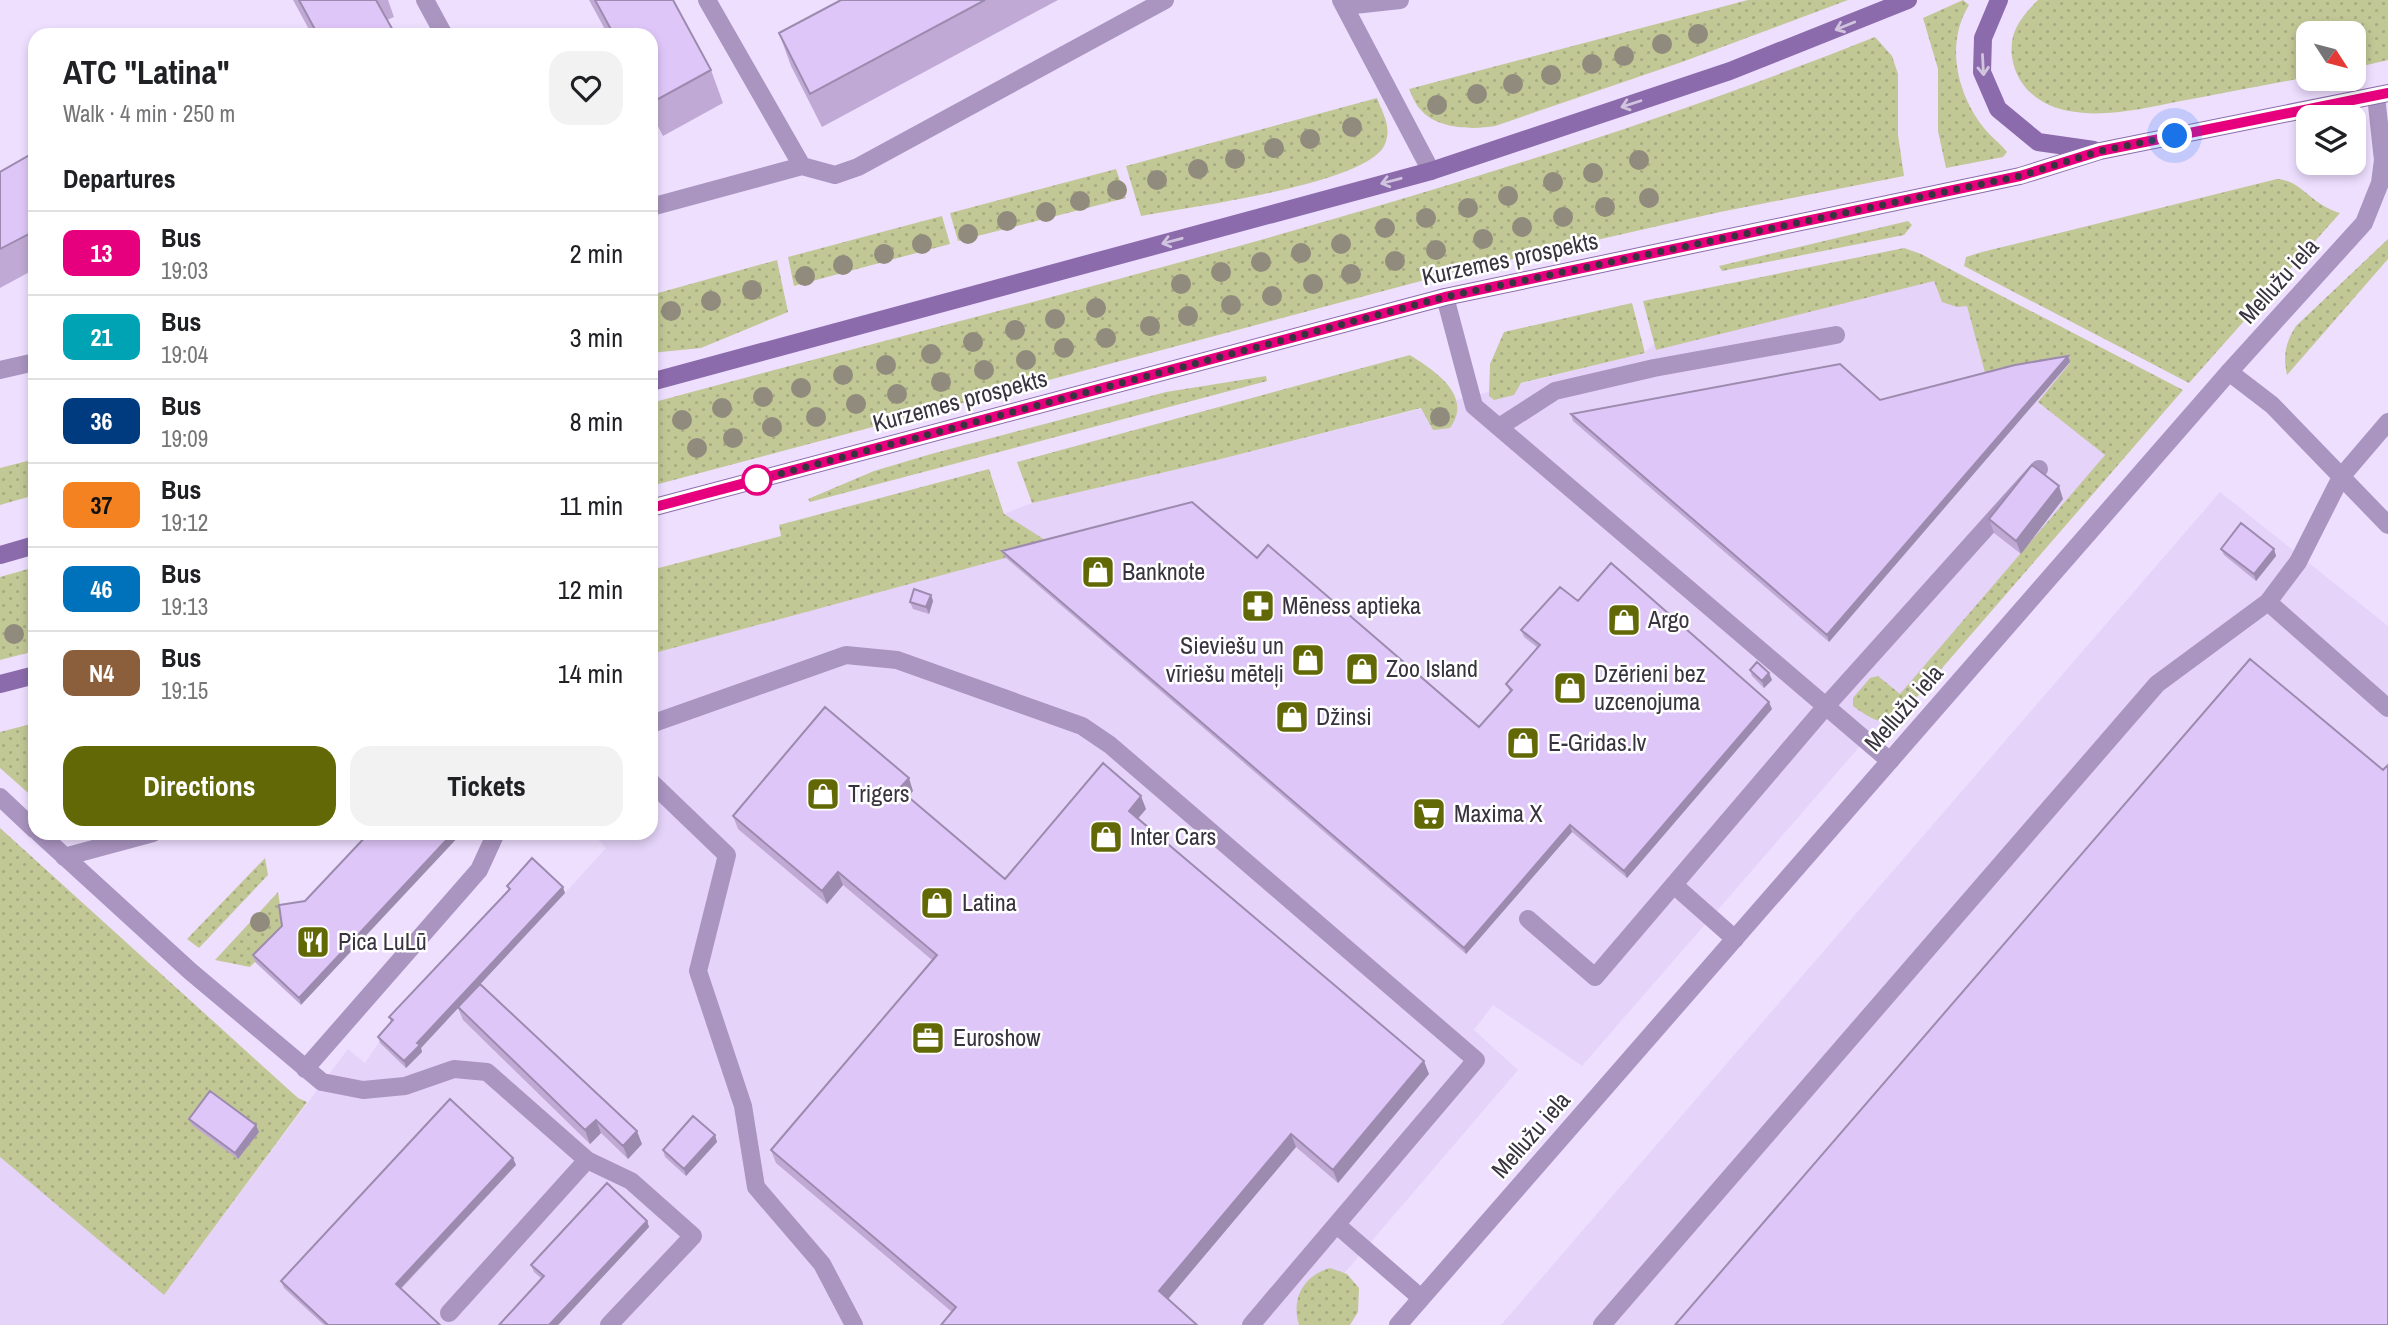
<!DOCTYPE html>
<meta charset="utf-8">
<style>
:root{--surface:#fff;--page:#f2f2f2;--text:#202124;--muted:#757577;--line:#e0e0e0;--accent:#636806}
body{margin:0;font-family:"Archivo Narrow",sans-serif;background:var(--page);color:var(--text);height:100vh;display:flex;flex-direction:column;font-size:26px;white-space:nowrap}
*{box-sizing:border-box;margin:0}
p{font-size:23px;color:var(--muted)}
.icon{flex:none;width:38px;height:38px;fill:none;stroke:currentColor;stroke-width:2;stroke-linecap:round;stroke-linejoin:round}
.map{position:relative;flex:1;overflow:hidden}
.drawer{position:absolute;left:28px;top:28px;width:630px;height:812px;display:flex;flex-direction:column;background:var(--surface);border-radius:21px;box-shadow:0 4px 10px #0003}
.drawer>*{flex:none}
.badge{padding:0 14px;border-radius:10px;font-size:24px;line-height:46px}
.needle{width:46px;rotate:126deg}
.buttons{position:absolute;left:2296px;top:21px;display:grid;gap:14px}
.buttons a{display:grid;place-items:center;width:70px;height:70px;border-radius:14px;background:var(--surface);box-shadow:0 4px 10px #0003;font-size:35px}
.you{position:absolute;width:35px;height:35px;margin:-18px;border:5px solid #fff;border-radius:50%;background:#1a73e8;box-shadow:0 0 0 10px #1a73e833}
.map>.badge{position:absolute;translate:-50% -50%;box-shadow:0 0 0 4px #fff}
h2{padding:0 35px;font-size:26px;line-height:63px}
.round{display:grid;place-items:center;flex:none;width:74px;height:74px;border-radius:21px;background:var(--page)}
.summary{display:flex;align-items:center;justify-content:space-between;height:119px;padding:0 35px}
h1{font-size:33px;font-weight:700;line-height:52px}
.button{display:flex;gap:14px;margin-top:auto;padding:14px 35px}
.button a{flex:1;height:80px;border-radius:21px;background:var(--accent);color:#fff;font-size:28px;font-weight:700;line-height:80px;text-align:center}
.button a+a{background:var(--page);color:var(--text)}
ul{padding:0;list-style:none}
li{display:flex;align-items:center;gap:21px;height:84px;padding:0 35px;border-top:2px solid var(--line)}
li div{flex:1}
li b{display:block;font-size:26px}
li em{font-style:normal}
li .badge{min-width:77px;font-weight:700;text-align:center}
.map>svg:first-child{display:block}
.built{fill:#e5d3f9}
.grass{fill:url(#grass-dots)}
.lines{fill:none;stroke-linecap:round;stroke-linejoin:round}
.service{stroke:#aa94c0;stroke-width:18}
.minor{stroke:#aa94c0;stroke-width:18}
.secondary{stroke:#8c6bac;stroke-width:18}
.tree{fill:#908b7c}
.wall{fill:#c0aad5}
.shaded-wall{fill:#9c8bae}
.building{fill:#dfc6f8;stroke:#9c8bae;stroke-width:2}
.oneway{stroke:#d1c4de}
.line-casing{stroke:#fff;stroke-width:16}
.line{stroke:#e6007e;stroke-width:10}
.walk{stroke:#39333f;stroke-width:7;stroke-dasharray:0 12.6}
.stop-dot{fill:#fff;stroke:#e6007e;stroke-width:3.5}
.labels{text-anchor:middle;stroke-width:5;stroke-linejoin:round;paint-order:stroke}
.street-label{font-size:24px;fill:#39333f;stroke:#fff}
.poi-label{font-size:24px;fill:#39333f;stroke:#fff;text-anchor:start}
</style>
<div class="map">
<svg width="2388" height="1325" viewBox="0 0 2388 1325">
<defs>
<pattern id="grass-dots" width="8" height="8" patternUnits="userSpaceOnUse" patternTransform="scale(1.75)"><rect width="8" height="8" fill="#c2c796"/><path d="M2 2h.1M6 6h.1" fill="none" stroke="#a7ab82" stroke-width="1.8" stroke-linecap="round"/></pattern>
</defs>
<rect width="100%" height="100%" fill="#eedfff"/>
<path class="built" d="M1930,274L2159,402L1582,1066L1493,1005L1474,1030L1518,1070L1300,1325H0V1157L164,1294L348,1049L365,1063L392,1023L535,865L565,893L606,848L592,833H651V654L1004,558V514L1032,503L1217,460L1644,353L1655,343Z
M2220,492L2388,626V1325H1501Z"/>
<path class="grass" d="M1748,0H1848L1682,62L1495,126C1472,130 1436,129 1420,109C1415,104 1412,95 1409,89Z
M1963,0L1969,5C1945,44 1957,94 1984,128C1991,137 2000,143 2007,152L2003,157L1946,168L1938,131V69L1923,18Z
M2038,0H2388V60L2354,68V33H2308V77C2266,85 2224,93 2181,101C2145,108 2106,118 2069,111C2044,107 2021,91 2014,66C2006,37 2018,20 2038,0Z
M1875,37L1892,56L1898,74V135L1904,176L1720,212L1451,273L651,486V403C1062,292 1479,195 1875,37Z
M1377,98C1383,114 1392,127 1385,144C1370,184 1184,208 1141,216L1126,166Z
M1116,169L1126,198L958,241L950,213Z
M2277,179C2301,180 2311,205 2340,213L2189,383L1964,266L1966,257L1982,252Z
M942,216L950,244L794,286L788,257Z
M1908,221L1912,225L1904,235L1722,271L1719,266Z
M2388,239V259L2287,375C2283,356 2285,343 2296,326Z
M1904,248L1921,254L2183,390L1917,697C1890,725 1886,730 1853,706V698L1870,678L1878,676L1900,694L2105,455L2038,402L2070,363L1987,380L1967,306L1957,307L1942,302L1934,281L1656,350L1643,301Z
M777,260L788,312L701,348L651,353V295Z
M1632,303L1645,353L1521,383L1514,395L1494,400L1489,396L1490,364L1504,332Z
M1410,355C1433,370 1474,395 1450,428L1433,430L1421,408L1217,460L1032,503L1017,462Z
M1266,376L1267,381L810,502L808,499L874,471L931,454L1166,392Z
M35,459V495L0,505V468Z
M989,469L1004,514L1053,545L651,654V570L781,536L779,525Z
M35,567V651L0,660V577Z
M35,723V799L0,768V732Z
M0,828L298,1098L307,1102L164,1295L0,1157Z
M265,858L268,875L199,948L187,939Z
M278,892L284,932L250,967L215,960Z
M1330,1268L1347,1274L1359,1288L1358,1312L1350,1325H1299C1291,1299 1303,1276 1330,1268Z"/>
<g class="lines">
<path class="service" d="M1445,297L1474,406L1890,761
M2229,372L2272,405L2388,525
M1499,427L1555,391L1654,368L1836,335
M2268,602L2388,708
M651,724L846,655L897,660L1082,726L1110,745L1476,1060L1251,1325
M651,782L727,855L698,971L743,1106L756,1187L822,1264L854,1325
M0,797L35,830
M39,833L190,971L322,1082L363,1090L405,1086L454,1069L487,1072L587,1160L631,1181L693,1236L609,1325
M64,857L153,833
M1674,885L1735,939
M1528,919L1595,977L1827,705L2039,469
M305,1069L479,870L496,833
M1337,1225L1421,1298
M449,1313L587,1160
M1602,1325L2157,684L2268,602L2298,562L2341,477L2388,422"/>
<path class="minor" d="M425,0L444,35
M707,0L802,166
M1341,0L1431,171
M1345,6L1400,0
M651,207L802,166L835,175L858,167L1165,0
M0,370L35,362
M1398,1325L2229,372L2364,223L2380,183L2383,160L2376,96"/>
<path class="secondary" d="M1999,0L1983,38L1982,72L1998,109L2038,142L2094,150
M651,382L1431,171L1730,71L1908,0
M651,508L1445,297L2020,176L2100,151L2388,93
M0,555L35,545
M0,684L35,675"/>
</g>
<g class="tree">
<circle cx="1698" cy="34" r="10"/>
<circle cx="1662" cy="44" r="10"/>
<circle cx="1624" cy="56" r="10"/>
<circle cx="1592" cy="64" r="10"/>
<circle cx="1551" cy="75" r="10"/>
<circle cx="1513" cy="84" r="10"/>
<circle cx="1477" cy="94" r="10"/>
<circle cx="1437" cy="105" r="10"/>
<circle cx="1352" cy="127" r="10"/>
<circle cx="1310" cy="139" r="10"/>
<circle cx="1274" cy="148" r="10"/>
<circle cx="1235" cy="159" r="10"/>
<circle cx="1639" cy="160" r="10"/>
<circle cx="1198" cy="169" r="10"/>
<circle cx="1593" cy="173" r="10"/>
<circle cx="1157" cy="180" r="10"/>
<circle cx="1553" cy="182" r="10"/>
<circle cx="1117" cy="190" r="10"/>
<circle cx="1508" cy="196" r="10"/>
<circle cx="1649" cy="198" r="10"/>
<circle cx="1080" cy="201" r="10"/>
<circle cx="1605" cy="207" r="10"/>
<circle cx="1468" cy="208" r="10"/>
<circle cx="1046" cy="212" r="10"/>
<circle cx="1563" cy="217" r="10"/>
<circle cx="1426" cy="218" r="10"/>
<circle cx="1007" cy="221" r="10"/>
<circle cx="1522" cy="227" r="10"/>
<circle cx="1385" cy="228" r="10"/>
<circle cx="968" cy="234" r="10"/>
<circle cx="1483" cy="239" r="10"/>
<circle cx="922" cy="244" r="10"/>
<circle cx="1341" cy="244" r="10"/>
<circle cx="1436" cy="250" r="10"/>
<circle cx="1301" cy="253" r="10"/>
<circle cx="884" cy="254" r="10"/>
<circle cx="1395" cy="261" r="10"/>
<circle cx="1261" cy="262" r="10"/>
<circle cx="843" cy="265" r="10"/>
<circle cx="1221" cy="272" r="10"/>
<circle cx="1351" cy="274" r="10"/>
<circle cx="805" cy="276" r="10"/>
<circle cx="1181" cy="284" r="10"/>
<circle cx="1313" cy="284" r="10"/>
<circle cx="752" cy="290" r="10"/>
<circle cx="1272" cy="296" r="10"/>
<circle cx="711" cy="301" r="10"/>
<circle cx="1231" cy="305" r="10"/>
<circle cx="1096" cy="308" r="10"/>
<circle cx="671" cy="311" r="10"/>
<circle cx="1188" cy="316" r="10"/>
<circle cx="1055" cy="319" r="10"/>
<circle cx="1150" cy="326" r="10"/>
<circle cx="1015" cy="330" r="10"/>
<circle cx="1106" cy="338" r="10"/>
<circle cx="973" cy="342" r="10"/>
<circle cx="1064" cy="348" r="10"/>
<circle cx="931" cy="354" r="10"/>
<circle cx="1026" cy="360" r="10"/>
<circle cx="886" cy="365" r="10"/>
<circle cx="984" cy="370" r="10"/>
<circle cx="843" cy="375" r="10"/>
<circle cx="941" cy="382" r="10"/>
<circle cx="801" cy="388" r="10"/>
<circle cx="897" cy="394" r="10"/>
<circle cx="763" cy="397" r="10"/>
<circle cx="856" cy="404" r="10"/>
<circle cx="722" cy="408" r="10"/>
<circle cx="816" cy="417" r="10"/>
<circle cx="1440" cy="417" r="10"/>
<circle cx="682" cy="420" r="10"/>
<circle cx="772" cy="427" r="10"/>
<circle cx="733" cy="438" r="10"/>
<circle cx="697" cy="448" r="10"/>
<circle cx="14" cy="634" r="10"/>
<circle cx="260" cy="922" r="10"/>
</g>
<path class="wall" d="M293,0H388L394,17L387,20L395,35H312Z
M589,0H673L711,70L723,103L663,136L651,113V35H608Z
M841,0H1058L822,127L791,66L779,33Z
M35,152V269L0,288V172Z
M2068,356L2070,362L1829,642L1573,421L1571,414L1880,400Z
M2063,499L2021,554L1994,533L1989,519Z
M2221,549H2274L2276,556L2256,581L2224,555Z
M1002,551L1257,558L1479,727L1510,692L1506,684L1538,648L1524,637L1521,630L1578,601L1772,709L1627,878L1572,832L1466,954L1005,557Z
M931,595L933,601L929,614L913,609L910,602Z
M1750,670L1769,673L1772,680L1764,688L1752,676Z
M913,791L908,797L1005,879L1146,809L1138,819L1429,1074L1338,1183L1296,1147L1168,1299L952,1312L776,1163L771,1150L932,960L843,885L827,904L738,829L733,816Z
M507,886L565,893L480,984L642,1144L628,1159L601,1133L590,1144L463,1020L458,1008L421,1048L422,1052L406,1068L380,1043L378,1037L391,1022L389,1017L509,891Z
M282,926L301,1005L255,962L253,955Z
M189,1119L259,1132L238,1159L192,1125Z
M715,1135L717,1142L686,1176L665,1157L663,1150Z
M513,1158L516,1165L401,1289L440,1325H324L284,1288L281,1281Z
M647,1221L649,1227L558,1325H499L542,1279L534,1272L531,1265Z"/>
<path class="shaded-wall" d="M2068,356L2070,362L1829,642L1827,635Z
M2059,486L2063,499L2021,554L2016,541Z
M2274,549L2276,556L2256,581L2254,574Z
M931,595L933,601L929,614L926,607Z
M1769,673L1772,680L1764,688L1762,681Z
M1769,702L1772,709L1627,878L1624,871Z
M909,778L913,791L903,802L899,789Z
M1141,796L1146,809L1133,824L1129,811Z
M1570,825L1572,832L1466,954L1464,948Z
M453,833H462L301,1005L299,998Z
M838,872L843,885L827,904L822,891Z
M563,887L565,893L421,1048L422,1052L406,1068L404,1061L417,1043Z
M1424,1061L1429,1074L1338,1183L1333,1170Z
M596,1120L601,1133L590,1144L585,1130Z
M256,1125L259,1132L238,1159L235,1153Z
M637,1131L642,1144L628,1159L623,1146Z
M1291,1134L1296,1147L1163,1305L1159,1291Z
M715,1135L717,1142L686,1176L684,1169Z
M513,1158L516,1165L398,1291L396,1284Z
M647,1221L649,1227L558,1325H549Z"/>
<path class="building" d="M299,0H376L395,34L318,35Z
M595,0H673L711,70L651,103V35H614Z
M841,0H985L810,94L779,33Z
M35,152V231L0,249V172Z
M2068,356L1827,635L1571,414L1840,364L1880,400L2015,365Z
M2032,465L2059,486L2016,541L1989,519Z
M1192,502L1257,558L1268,545L1479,727L1512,690L1506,684L1540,645L1521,630L1560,587L1578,601L1611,563L1769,702L1624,871L1570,825L1464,948L1002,551Z
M2241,523L2274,549L2254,574L2221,549Z
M914,589L931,595L926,607L910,602Z
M2250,659L2383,770L2388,765V1325H1675Z
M1757,662L1769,673L1762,681L1750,670Z
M825,707L909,778L899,789L1005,879L1103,763L1141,796L1129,811L1424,1061L1333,1170L1291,1134L1159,1291L1197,1325H941L956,1307L771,1150L937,955L838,872L822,891L733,816Z
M369,833H453L299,998L253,955L282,926L279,905L305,901Z
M532,858L563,887L417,1043L420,1045L404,1061L378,1037L393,1020L389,1017L510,889L507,886Z
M480,984L637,1131L623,1146L596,1120L585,1130L458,1007Z
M210,1091L256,1125L235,1153L189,1119Z
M450,1099L513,1158L396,1284L440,1325H328L281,1281Z
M693,1116L715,1135L684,1169L663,1150Z
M607,1183L647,1221L549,1325H499L544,1276L531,1265Z"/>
<defs><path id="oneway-shaft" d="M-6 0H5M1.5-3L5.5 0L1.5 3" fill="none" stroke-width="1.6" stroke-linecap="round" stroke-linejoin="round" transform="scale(1.75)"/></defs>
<g class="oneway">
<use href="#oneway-shaft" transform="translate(1845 26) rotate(158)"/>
<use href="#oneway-shaft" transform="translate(1983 65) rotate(87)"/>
<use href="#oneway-shaft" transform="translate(1631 104) rotate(162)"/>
<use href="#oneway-shaft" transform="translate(1391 181) rotate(165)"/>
<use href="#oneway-shaft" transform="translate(1172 241) rotate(165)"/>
</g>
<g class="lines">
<defs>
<path id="line" d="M651,508L1445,297L2020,176L2100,151L2388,93"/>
</defs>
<use href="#line" class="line-casing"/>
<use href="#line" class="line"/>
<path class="walk" d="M757,480L1445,297L2020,176L2100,151L2175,136"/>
</g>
<defs>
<symbol id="shop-square" viewBox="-11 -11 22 22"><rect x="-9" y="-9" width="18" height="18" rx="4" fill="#636806" stroke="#fff"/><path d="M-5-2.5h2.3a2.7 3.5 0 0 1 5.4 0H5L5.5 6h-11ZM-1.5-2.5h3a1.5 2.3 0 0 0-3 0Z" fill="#fff"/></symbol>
<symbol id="pharmacy-square" viewBox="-11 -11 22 22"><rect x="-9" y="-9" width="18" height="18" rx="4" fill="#636806" stroke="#fff"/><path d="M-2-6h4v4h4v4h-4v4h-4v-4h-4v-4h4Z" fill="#fff"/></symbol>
<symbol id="supermarket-square" viewBox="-11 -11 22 22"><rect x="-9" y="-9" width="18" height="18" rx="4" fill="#636806" stroke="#fff"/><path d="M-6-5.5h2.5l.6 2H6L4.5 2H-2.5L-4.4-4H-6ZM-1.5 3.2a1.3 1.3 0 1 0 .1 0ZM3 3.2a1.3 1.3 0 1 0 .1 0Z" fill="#fff"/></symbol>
<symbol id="restaurant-square" viewBox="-11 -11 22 22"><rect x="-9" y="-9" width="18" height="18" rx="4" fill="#636806" stroke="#fff"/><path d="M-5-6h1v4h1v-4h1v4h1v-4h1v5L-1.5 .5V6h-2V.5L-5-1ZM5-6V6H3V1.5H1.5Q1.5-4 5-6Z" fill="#fff"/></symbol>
<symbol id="office-square" viewBox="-11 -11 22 22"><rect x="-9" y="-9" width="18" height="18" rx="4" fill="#636806" stroke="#fff"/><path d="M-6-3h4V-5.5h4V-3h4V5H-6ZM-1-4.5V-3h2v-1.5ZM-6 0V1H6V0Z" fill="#fff"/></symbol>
</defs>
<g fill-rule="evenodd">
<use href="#shop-square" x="1079" y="553" width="38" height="38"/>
<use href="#pharmacy-square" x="1239" y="587" width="38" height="38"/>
<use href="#shop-square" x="1605" y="601" width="38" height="38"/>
<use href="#shop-square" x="1289" y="641" width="38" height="38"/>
<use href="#shop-square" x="1343" y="650" width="38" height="38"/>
<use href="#shop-square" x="1551" y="669" width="38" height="38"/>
<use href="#shop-square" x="1273" y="698" width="38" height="38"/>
<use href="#shop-square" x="1504" y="724" width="38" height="38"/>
<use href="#shop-square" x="804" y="775" width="38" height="38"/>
<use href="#supermarket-square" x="1410" y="795" width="38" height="38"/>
<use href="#shop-square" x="1087" y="818" width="38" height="38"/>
<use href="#shop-square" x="918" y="884" width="38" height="38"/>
<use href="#restaurant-square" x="294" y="923" width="38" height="38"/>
<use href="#office-square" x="909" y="1019" width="38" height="38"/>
</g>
<circle class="stop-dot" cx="757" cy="480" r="14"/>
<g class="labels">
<g class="street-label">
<text transform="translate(1510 259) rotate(-12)" y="8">Kurzemes prospekts</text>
<text transform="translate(2279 281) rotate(-48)" y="8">Mellužu iela</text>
<text transform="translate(960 401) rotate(-15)" y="8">Kurzemes prospekts</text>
<text transform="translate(1904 708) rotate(-49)" y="8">Mellužu iela</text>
<text transform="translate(1531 1135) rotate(-49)" y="8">Mellužu iela</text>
</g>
<g class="poi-label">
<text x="1122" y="580">Banknote</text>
<text x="1282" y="614">Mēness aptieka</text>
<text x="1648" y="628">Argo</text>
<text x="1284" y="654" text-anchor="end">Sieviešu un<tspan x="1284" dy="28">vīriešu mēteļi</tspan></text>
<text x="1386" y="677">Zoo Island</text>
<text x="1594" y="682">Dzērieni bez<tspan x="1594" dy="28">uzcenojuma</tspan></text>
<text x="1316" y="725">Džinsi</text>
<text x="1548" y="751">E-Gridas.lv</text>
<text x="848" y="802">Trigers</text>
<text x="1454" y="822">Maxima X</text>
<text x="1130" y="845">Inter Cars</text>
<text x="962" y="911">Latina</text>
<text x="338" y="950">Pica LuLū</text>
<text x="953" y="1046">Euroshow</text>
</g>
</g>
</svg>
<div class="buttons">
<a><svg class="needle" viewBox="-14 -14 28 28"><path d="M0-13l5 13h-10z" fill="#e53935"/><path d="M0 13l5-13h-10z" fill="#757577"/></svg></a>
<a><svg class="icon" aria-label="layers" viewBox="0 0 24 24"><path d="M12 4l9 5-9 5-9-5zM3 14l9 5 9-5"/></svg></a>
</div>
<div class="you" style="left:2175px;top:136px"></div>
<section class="drawer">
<div class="summary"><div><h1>ATC &quot;Latina&quot;</h1><p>Walk · 4 min · 250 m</p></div><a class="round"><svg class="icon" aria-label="heart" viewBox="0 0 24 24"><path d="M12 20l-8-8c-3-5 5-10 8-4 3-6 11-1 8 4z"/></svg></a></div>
<h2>Departures</h2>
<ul>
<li><span class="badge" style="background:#e6007e;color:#fff">13</span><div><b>Bus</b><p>19:03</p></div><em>2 min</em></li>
<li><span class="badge" style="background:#00a3b4;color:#fff">21</span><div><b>Bus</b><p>19:04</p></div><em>3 min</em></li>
<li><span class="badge" style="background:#003b80;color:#fff">36</span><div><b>Bus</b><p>19:09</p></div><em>8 min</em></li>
<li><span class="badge" style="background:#f58220;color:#111">37</span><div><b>Bus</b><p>19:12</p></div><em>11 min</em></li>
<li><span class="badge" style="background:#0072bc;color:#fff">46</span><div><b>Bus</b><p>19:13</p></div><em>12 min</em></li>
<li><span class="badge" style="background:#8b5e3c;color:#fff">N4</span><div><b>Bus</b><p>19:15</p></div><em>14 min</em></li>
</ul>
<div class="button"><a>Directions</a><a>Tickets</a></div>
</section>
</div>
